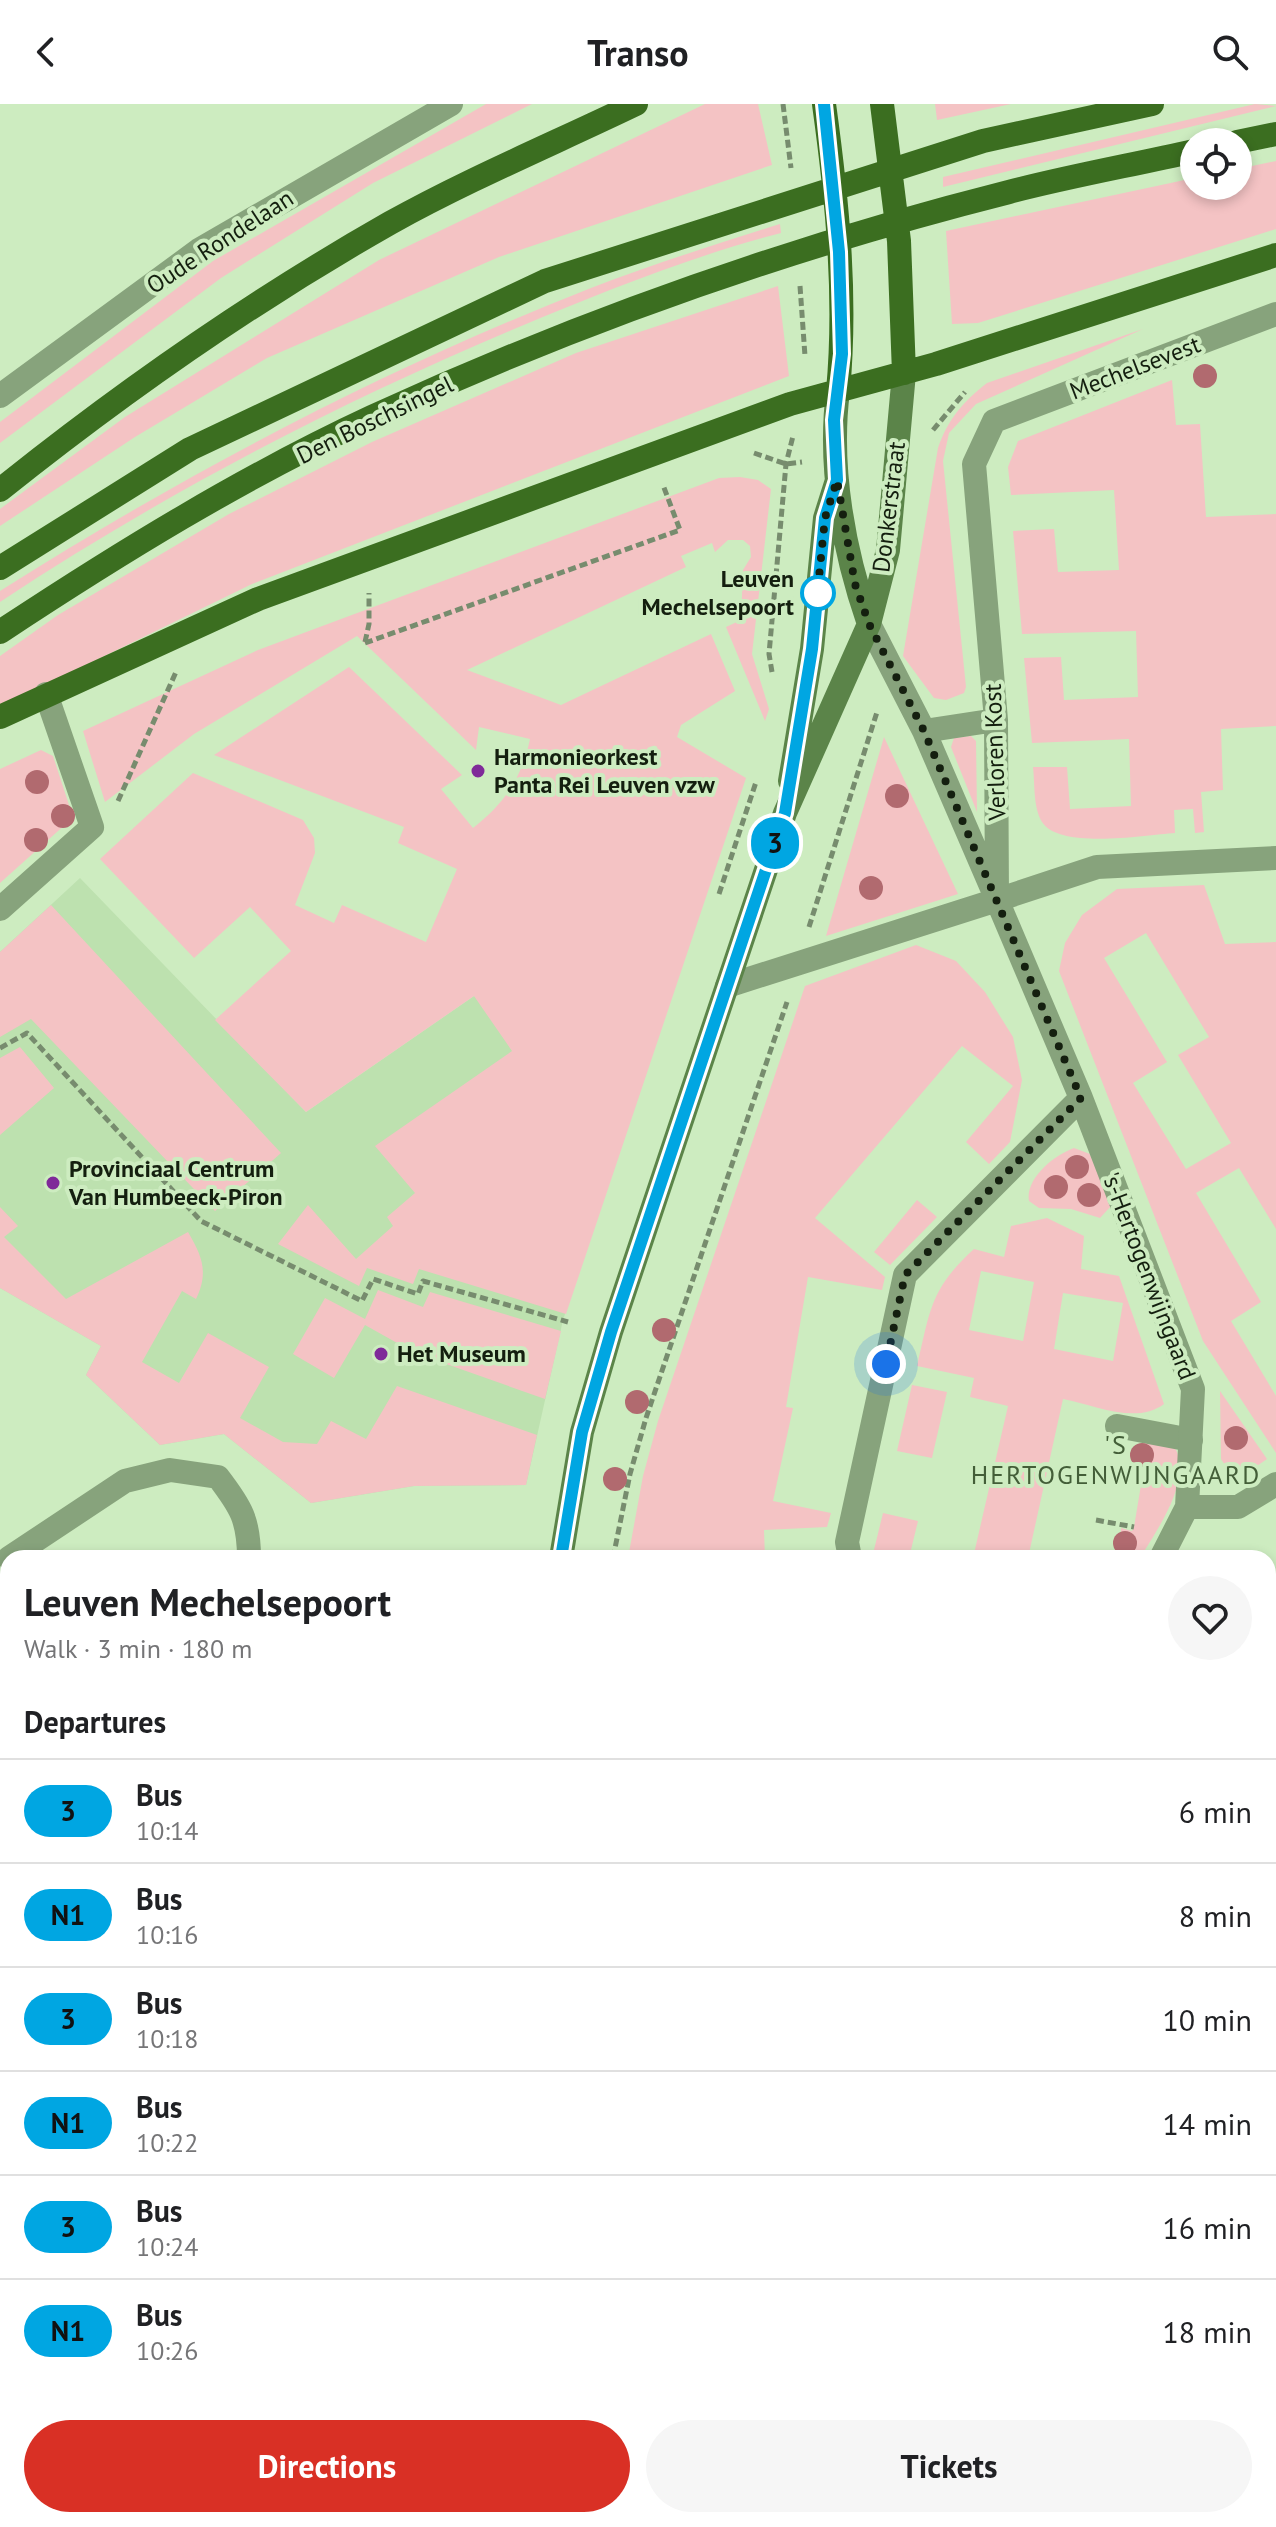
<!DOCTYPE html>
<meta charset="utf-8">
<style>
:root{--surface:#fff;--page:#f6f6f6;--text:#202124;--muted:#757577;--line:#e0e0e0;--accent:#d93025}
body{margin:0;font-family:"PT Sans",sans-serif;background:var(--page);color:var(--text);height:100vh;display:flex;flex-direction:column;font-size:30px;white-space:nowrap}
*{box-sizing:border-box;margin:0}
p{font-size:26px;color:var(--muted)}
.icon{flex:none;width:44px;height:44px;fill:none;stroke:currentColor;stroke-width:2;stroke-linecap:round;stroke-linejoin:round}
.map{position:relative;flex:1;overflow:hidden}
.panel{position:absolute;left:0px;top:1446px;width:1276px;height:978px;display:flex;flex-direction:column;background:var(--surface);border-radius:24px 24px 0 0;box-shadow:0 4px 12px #0003}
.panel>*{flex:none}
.badge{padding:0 16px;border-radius:26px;font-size:28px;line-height:52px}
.tools{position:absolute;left:1180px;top:24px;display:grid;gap:16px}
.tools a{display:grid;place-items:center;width:72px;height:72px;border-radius:50%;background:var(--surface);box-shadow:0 4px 12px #0003;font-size:40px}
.you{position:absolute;width:40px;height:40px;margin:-20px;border:6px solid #fff;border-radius:50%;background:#1a73e8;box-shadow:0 0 0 12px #1a73e833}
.map>.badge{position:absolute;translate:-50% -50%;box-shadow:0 0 0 4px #fff}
h2{padding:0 24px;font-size:30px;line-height:72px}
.round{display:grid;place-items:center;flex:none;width:84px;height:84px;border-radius:42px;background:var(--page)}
.overview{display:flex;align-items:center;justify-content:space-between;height:136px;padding:0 24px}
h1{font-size:38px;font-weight:700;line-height:60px}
.action{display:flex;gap:16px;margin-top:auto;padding:16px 24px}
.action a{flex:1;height:92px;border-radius:48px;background:var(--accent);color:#fff;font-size:32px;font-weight:700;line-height:92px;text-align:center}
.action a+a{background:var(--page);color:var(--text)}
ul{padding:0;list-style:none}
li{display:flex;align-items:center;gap:24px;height:104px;padding:0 24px;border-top:2px solid var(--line)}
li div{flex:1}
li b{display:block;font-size:30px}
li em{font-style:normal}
li .badge{min-width:88px;font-weight:700;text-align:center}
header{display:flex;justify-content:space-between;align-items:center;height:104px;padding:0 24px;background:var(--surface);font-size:36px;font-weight:700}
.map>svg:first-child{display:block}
.built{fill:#bde1af}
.green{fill:#f4c3c4;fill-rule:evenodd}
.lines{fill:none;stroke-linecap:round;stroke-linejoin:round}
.path{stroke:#778c6e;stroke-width:5;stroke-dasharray:8 4;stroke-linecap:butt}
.lane{stroke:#87a37c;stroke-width:24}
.street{stroke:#87a37c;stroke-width:24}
.secondary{stroke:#5b8449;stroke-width:24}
.primary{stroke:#3b6e20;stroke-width:24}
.tree{fill:#b16a6f}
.line-casing{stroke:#fff;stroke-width:18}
.line{stroke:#00a6e2;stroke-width:12}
.walk{stroke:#141f0f;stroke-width:8;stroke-dasharray:0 14.4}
.stop-dot{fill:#fff;stroke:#00a6e2;stroke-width:4}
.poi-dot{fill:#7f2a99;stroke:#cdecc0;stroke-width:3}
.labels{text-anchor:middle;stroke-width:8;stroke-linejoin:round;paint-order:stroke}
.street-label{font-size:24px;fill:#141f0f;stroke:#cdecc0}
.stop-label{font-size:24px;font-weight:bold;fill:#141f0f;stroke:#cdecc0;text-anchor:end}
.poi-label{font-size:24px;font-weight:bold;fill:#141f0f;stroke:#cdecc0;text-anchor:start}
.neighbourhood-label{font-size:26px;letter-spacing:2px;fill:#435e38;stroke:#cdecc0}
</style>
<header><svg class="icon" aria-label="back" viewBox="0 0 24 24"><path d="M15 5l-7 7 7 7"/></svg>Transo<svg class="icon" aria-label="search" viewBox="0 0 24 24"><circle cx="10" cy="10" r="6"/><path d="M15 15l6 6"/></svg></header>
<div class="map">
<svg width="1276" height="2423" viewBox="0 0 1276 2423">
<rect width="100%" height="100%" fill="#cdecc0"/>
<path class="built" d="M80,774L306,1008L474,892L647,967L563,1216L526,1381L414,1382L311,1399L224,1330L160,1341L86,1271L101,1242L0,1184V848Z"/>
<path class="green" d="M486,0H532L373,79L221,174L0,339V318L213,157Z
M705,0H758L772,61L499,153L267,254L135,333L0,422V405L125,313L379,156Z
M935,0H1011L937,16Z
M1255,0L1276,2L943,83V73Z
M1276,57V125L978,219L952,220L946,127L1194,74V82H1238V65Z
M780,120L781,129C692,152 603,188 519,223C338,299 163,390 0,498V487C188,368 384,265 591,184C653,160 717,140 780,120Z
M778,182L789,272L252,480L0,603V552L58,511L229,410L372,338L576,249Z
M1143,225L976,300L949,329L943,357L966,583L964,589L946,596L934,594L903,552L938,344C948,315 963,298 987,279Z
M1172,276L1176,321L1200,320L1206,413L1276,410V622L1221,625L1223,686L1201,688L1204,728L1195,729L1193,705L1174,706L1175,729C1145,731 1060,746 1042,718C1033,703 1035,680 1033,663H1067L1070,705L1131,702L1129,635L1032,639L1024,554L1061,553L1064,596L1138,593L1136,527L1022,530L1013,427L1054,425L1058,468L1119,466L1114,386L1011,391L1008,363L1018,337Z
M740,373L758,376L771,385L752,550L769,605L765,617L726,523L741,516L743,466L751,453L750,442L743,436H728L715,448L712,439L681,452L686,463L467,566L561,601L711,530L735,587L681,621L677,633L746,674L566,1210L419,1165L413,1180L367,1164L359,1182L278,1140L308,1101L356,1155L393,1122L387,1113L415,1089L375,1042L512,947L474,892L306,1008L215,916L291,847L250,803L194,854L100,755L193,669L303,716L314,734L315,749L295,801L334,819L342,801L426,838L457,765L398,739L404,723L214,651L349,563L462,671L441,685L473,724C504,700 522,674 530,635L479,623L476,646L357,532L194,630L105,698L83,627L258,546L719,374Z
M971,632L976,637L977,708L951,643L954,634Z
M884,633L958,790L826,832Z
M41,646L53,652L70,704L67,719L0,779V665Z
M1204,781L1225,840L1276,838V1125L1239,1064L1196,1089L1261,1198L1231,1217L1276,1292V1349L1203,1237L1059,867L1065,839L1082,811L1117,785ZM1146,829L1209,933L1178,951L1231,1039L1186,1065L1133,979L1167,958L1104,854Z
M51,801L281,1049L215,1107L31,915L0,933V848Z
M916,841L956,857L985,888L1013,933L1022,976L1010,1038L989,1060L966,1038L1013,982L962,942L815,1114L885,1173L882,1186L808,1173L786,1303L793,1304L773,1397L831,1409L827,1423L764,1426L765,1454H628L643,1372L658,1317L805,882Z
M20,943L54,984L0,1031V954Z
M1074,1044L1090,1050L1111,1102L1100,1114L1071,1105L1039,1104L1029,1097C1025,1075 1054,1051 1074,1044Z
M917,1096L937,1113L890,1161L874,1148Z
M0,1103L18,1122L4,1133L66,1195L188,1128C202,1152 209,1168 196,1195L182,1187L142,1258L179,1279L208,1229L269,1263L240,1314L283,1338L317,1340L331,1317L366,1335L397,1282L537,1331L526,1381L414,1382L311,1399L224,1330L160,1341L86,1271L101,1242L0,1184Z
M1047,1114L1084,1132L1081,1165L1119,1172L1164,1300C1136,1321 1095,1301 1063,1295L1028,1454H973L1008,1302L970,1293L974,1274L917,1262C930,1207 930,1185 974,1145L1004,1153L1011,1122ZM981,1167L1034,1178L1023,1237L969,1226ZM1063,1189L1123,1199L1113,1257L1054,1245Z
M378,1186L423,1203L430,1188L561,1227L545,1295L415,1249L365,1221L334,1274L293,1250L325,1194L365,1215Z
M912,1281L947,1288L932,1354L897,1347Z
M1220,1287L1267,1355C1250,1367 1235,1378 1221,1355Z
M1145,1337L1171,1339C1198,1368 1157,1426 1140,1454H1120L1121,1424L1132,1427L1134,1423L1144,1363L1135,1360Z
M883,1409L918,1417L909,1454H872Z
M1276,1555V2082L1268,2089V1559Z
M779,2416H1112L1110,2423H780Z"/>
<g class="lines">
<path class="path" d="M783,0L791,64
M800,182L805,252
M933,326L965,288
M754,349L786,360L802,358
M365,538L369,520V489
M365,539L680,426L663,381
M772,568L769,550L786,360L793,332
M118,697L176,568
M719,790L756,678
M809,823L877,608
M0,944L27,929L201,1117L362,1197L373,1175L418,1190L423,1177L568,1218
M1096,1416L1134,1423
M613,1454L630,1370L646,1314L787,898"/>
<path class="lane" d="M1117,1322L1191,1336
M9,1454L125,1377L170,1366L218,1373C241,1403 249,1416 249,1454
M0,2003L8,1986
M0,2068L8,2072
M0,2312L8,2293
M565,2416V2423"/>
<path class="street" d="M1276,210L994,317L974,360L996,616L997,796L1097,763L1276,754
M0,292L199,146L451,0
M869,520L924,627L997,796L1081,994L1193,1285L1187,1403L1161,1454
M924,627L996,616
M0,805L92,723L46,590
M727,882L997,796
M1187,1403H1238L1276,1380
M850,1454L847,1438L905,1171L1081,994
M1268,2326L1276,2300
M1238,2423L1240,2416"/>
<path class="secondary" d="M838,287C828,364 844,448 869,520
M790,677L812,545L825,414L837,376
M561,1454L582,1328L611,1228L785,709L869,520L888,446L904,269
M632,2416L633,2423"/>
<path class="primary" d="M824,0C837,94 847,192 838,287
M882,0L899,137L904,269
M1237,38L1276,30
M0,386C125,286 251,198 390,119C469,75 555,39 636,0
M0,464L190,345L545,177L983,37L1152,0
M0,528C118,450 243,373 372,313C576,219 791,143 1009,88C1070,72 1133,61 1194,47
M0,613L258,495L790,300L936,260L1276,151"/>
</g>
<g class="tree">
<circle cx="1205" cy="272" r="12"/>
<circle cx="37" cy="678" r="12"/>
<circle cx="897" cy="692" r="12"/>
<circle cx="63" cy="712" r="12"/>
<circle cx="36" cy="736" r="12"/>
<circle cx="871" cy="784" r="12"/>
<circle cx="1077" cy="1063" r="12"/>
<circle cx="1056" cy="1083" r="12"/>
<circle cx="1089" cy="1091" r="12"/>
<circle cx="664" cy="1226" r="12"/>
<circle cx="637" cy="1298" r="12"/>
<circle cx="1236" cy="1334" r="12"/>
<circle cx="1142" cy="1351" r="12"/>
<circle cx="615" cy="1375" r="12"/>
<circle cx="1125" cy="1439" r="12"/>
</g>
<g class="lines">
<defs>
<path id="line" d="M561,1454L582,1328L611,1228L785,709L812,545L825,414L837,376L834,316L842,250L839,148L824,0"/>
</defs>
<use href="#line" class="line-casing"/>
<use href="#line" class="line"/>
<path class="walk" d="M818,489L817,493L825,414L837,376L855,480L869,520L924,627L1081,994L905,1171L886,1260"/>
</g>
<circle class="stop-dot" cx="818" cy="489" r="16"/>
<g class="poi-dot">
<circle cx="478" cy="667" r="8"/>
<circle cx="53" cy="1079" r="8"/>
<circle cx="381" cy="1250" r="8"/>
</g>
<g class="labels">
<g class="street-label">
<text transform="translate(220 138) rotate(-33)" y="8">Oude Rondelaan</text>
<text transform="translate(1135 264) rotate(-21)" y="8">Mechelsevest</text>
<text transform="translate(375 316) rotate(-26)" y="8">Den Boschsingel</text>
<text transform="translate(889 403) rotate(-83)" y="8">Donkerstraat</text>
<text transform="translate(995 648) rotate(-92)" y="8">Verloren Kost</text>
<text transform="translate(1149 1172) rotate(69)" y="8">'s-Hertogenwijngaard</text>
</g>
<g class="stop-label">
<text x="794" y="483">Leuven<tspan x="794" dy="28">Mechelsepoort</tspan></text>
</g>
<g class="poi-label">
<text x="494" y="661">Harmonieorkest<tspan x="494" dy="28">Panta Rei Leuven vzw</tspan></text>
<text x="69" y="1073">Provinciaal Centrum<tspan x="69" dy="28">Van Humbeeck-Piron</tspan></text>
<text x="397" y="1258">Het Museum</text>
</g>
<g class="neighbourhood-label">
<text x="1116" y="1350">'S<tspan x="1116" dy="30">HERTOGENWIJNGAARD</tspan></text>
</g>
</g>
</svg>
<div class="tools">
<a><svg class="icon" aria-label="locate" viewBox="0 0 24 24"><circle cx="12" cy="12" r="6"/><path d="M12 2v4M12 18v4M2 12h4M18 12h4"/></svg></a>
</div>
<div class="you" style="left:886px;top:1260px"></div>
<b class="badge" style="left:775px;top:739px;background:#00a6e2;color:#111">3</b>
<section class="panel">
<div class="overview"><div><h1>Leuven Mechelsepoort</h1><p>Walk · 3 min · 180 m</p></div><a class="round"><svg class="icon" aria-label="heart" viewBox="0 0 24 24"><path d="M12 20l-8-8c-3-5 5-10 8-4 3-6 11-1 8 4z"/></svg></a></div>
<h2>Departures</h2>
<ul>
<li><span class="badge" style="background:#00a6e2;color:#111">3</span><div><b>Bus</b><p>10:14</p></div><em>6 min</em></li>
<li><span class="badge" style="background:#00a6e2;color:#111">N1</span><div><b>Bus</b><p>10:16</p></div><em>8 min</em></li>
<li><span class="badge" style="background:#00a6e2;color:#111">3</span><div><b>Bus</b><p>10:18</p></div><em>10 min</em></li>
<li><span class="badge" style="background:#00a6e2;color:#111">N1</span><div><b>Bus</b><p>10:22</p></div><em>14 min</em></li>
<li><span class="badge" style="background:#00a6e2;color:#111">3</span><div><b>Bus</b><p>10:24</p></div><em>16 min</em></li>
<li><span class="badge" style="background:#00a6e2;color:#111">N1</span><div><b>Bus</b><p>10:26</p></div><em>18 min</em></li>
</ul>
<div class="action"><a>Directions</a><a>Tickets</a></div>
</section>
</div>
